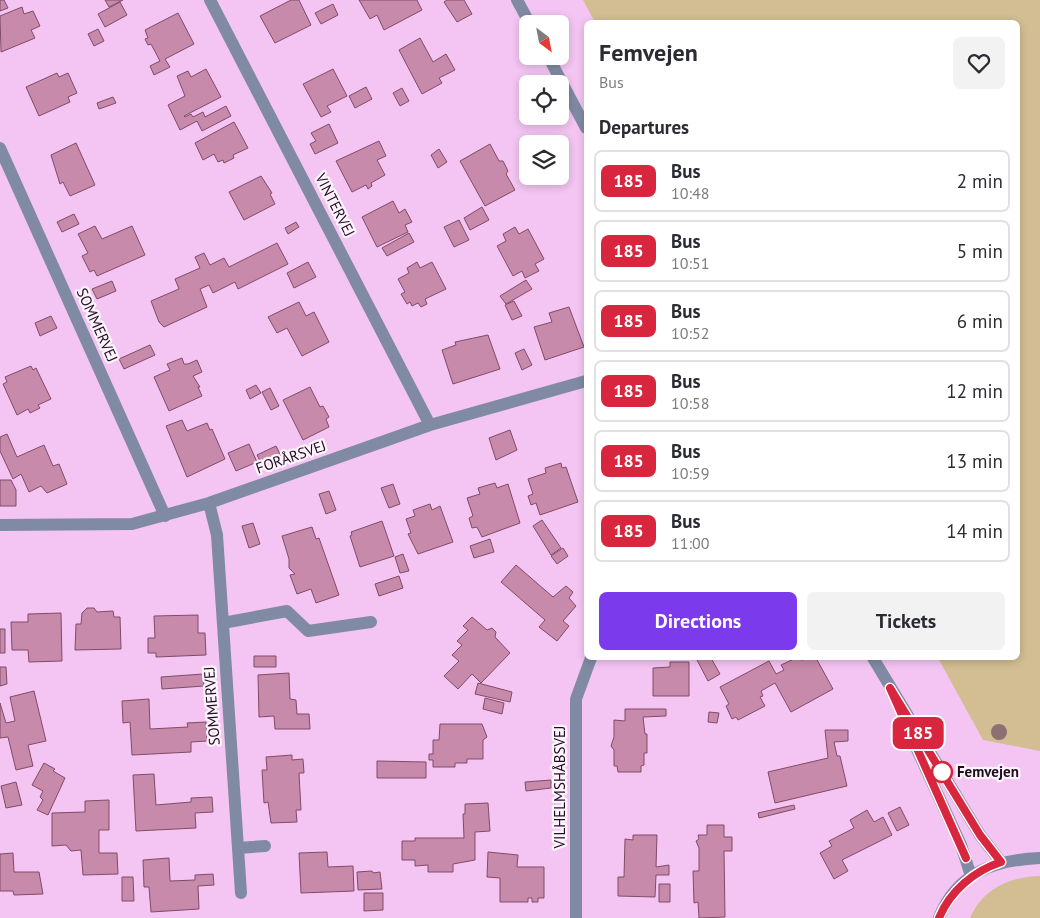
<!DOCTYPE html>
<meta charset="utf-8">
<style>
:root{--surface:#fff;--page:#f2f2f3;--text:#2b2b33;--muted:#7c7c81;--line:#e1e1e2;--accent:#7c3aed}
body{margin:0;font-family:"PT Sans",sans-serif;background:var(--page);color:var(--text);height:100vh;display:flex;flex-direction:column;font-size:19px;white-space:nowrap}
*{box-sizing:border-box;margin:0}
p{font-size:16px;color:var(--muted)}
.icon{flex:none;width:28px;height:28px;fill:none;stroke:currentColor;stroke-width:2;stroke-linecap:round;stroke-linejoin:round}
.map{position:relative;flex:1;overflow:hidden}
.side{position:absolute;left:584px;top:20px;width:436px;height:640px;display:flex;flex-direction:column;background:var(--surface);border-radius:8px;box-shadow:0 2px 8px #0003}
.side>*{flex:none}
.badge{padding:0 10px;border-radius:8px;font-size:18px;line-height:32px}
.needle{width:32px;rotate:148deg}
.buttons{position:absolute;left:519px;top:15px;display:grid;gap:10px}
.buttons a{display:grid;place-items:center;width:50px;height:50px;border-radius:8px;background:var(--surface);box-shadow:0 2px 8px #0003;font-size:25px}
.map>.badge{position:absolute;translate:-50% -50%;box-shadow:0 0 0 2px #fff}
h2{padding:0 15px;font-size:19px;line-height:45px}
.round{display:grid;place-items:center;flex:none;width:52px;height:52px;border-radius:8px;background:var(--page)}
.headline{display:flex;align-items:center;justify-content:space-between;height:85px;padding:0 15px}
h1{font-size:24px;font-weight:700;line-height:38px}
.cta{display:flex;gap:10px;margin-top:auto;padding:10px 15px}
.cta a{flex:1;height:58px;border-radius:8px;background:var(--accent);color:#fff;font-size:20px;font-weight:700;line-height:58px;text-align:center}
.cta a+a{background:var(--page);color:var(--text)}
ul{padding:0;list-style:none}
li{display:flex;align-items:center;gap:15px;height:62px;margin:0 10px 8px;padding:0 5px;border:2px solid var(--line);border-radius:8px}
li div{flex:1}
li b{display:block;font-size:19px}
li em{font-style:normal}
li .badge{min-width:55px;font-weight:700;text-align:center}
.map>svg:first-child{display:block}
.green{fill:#d2be92}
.building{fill:#c88aaa;stroke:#804b68}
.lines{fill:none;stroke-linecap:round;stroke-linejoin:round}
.minor{stroke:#808ba3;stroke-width:12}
.tree{fill:#8c7074}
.line-casing{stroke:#fff;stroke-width:11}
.line{stroke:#d7263d;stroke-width:8}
.stop-dot{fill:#fff;stroke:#d7263d;stroke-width:2.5}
.labels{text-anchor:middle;stroke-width:4.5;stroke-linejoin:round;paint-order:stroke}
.street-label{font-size:15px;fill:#1e0d1e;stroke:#fef4fe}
.stop-label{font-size:15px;font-weight:bold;fill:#1e0d1e;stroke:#fef4fe;text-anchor:start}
</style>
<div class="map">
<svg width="1040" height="918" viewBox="0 0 1040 918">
<rect width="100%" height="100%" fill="#f4c5f3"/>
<path class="green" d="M583,0H1040V751L983,740L938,658H1018V22H595Z
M1040,876V918H970C983,889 1009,877 1040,876Z"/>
<path class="building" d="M0,0H4L8,8L0,11Z
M105,0H123L109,7Z
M291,0H299L311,25L275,43L260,16Z
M359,0H417L422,10L384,30L377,15L370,19Z
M447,0H464L472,14L457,22L444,2Z
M120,2L127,15L105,27L98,14Z
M333,4L338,15L321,24L315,13Z
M22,7L24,14L33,11L40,26L31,30L35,38L1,52L0,16Z
M178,13L194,44L165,59L170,67L154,75L150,66L160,61L151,44L148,45L145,39L148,38L145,30Z
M98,29L104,41L94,46L88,34Z
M420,38L433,62L446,54L455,70L439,78L442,83L422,94L399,50Z
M206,69L221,97L184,116L185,117L191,114L193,117L203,112L205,117L226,106L231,116L202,131L197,121L180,130L168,105L185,96L177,76L188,71L191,77Z
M333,69L347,96L327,106L331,112L321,117L303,84Z
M57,73L59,77L68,73L77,93L68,97L70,102L39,116L26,87Z
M366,87L372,99L355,108L349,96Z
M402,88L409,101L400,106L393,93Z
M113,97L116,103L99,109L97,103Z
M234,122L248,148L233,155L234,158L224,163L223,160L218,162L214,154L203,160L195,143Z
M329,124L338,143L315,154L310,144L316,141L311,133Z
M379,141L386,156L377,160L385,175L371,183L372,186L368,189L366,185L352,192L336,161Z
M76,143L95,185L70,196L63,182L60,184L51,155Z
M490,144L499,161H503L508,171L506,174L515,190L485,206L460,161Z
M439,149L447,162L438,168L431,155Z
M261,176L272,193L270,194L275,204L244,220L229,192Z
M393,201L399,213L405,209L412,222L405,225L408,232L377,247L362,217Z
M482,207L489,220L470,230L464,218Z
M74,214L79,224L62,232L57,222Z
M459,220L469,240L454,247L444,227Z
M296,222L299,227L288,234L285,228Z
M95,226L102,239L132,226L145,255L97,276L94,270L90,272L82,256L88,253L78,234Z
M515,227L519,234L528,229L544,259L535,264L539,271L525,278L522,271L513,276L497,246L506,241L503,234Z
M409,233L414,242L387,256L382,248Z
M277,243L288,264L238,289L235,282L213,293L209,285L200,289L207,307L164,327L159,322L151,301L179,289L175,279L200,268L195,257L204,253L210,265L224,258L229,267Z
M308,262L316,277L294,288L287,273Z
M417,262L420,268L432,262L446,289L425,299L427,304L421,307L418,303L412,306L410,302L407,304L401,294L405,292L398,279L409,273L407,268Z
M526,280L532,289L506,304L500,296Z
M112,281L116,291L97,299L92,289Z
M514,301L522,316L512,320L505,305Z
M299,302L306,316L314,312L329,342L302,356L287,328L277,333L268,317Z
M569,307L584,347L545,360L534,327L552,322L549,313Z
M51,316L57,328L40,336L35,323Z
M488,335L500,369L453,384L442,350L456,345L455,342Z
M150,345L155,355L124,369L119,359Z
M524,349L532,365L522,370L515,353Z
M182,358L184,364H188L197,360L202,372L193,376L200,387H198L202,396L169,411L154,377L170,370L167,364Z
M31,366L33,370L36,368L51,399L38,405L40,408L30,413L28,409L17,415L3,384L7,382L5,377Z
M256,385L261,393L250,399L246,390Z
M310,387L320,407L323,406L329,417L326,419L329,427L303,440L283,400Z
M270,388L279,406L271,410L262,392Z
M182,420L187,431L207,423L210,430L212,429L225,459L187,477L166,426Z
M510,430L517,450L496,460L489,438Z
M7,434L17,457L44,445L53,466L59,464L67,484L47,493L41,486L29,492L21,474L13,479L0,451V437Z
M249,444L257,462L236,471L228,453Z
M276,446L281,456L262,465L257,455Z
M561,463L562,468L566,467L578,502L540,515L536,503L531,505L528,496L533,494L528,479L546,473L545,468Z
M0,480H11L16,490V506H0Z
M495,483L497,488L508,484L520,523L482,537L477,527L472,528L469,518L473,516L467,498L480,494L478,488Z
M393,484L400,504L389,508L381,488Z
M329,491L336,510L326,514L319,494Z
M430,504L432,510L440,506L453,542L418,554L408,534L411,533L406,519L415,516L413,510Z
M542,520L561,548L551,555L533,526Z
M382,521L394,556L360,567L350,536L352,535L351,532Z
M253,523L260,544L249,548L242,526Z
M312,527L316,539L319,538L339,595L316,603L311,589L297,594L290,575L295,574L289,568V559L282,536Z
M490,539L494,552L474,558L470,546Z
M563,548L568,556L557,564L551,556Z
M403,554L409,571L400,573L395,557Z
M516,565L553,597L566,586L573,592L569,598L576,606L563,621L569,626L557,641L539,627L545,620L501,582Z
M399,576L403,588L379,596L375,584Z
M87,608H94L97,612L113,611L114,617H120L121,649L75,650L76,624H81L82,613Z
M61,613L62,661L29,662L28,650H12L11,622H28V614Z
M198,615V633H205L206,655L156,657V653H148V638H155L154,616Z
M472,617L487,630L492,628L496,632L495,637L510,653L481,683L472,674L458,689L444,676L459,661L452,655L462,645L457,641L468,630L463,626Z
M0,629H5V653H0Z
M254,656H276V667H254Z
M696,658H711L720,674L708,681Z
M796,658H800L801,660L816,658L833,689L791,712L775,683L761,691L763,696L760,697L765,706L738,720L736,717L732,719L726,706L729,704L720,687L769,661L776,674L784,670L781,665Z
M670,662H689V696H653V668L670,667Z
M0,667H6L7,684L0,686Z
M289,673L290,699L296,700L297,714H309L310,729H275L274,716L259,717L258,675Z
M203,674L204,686L162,689L161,677Z
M478,683L512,692L510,702L475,694Z
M34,691L46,741L28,745L33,766L16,770L8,737L0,738V703L6,723L15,721L10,697Z
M485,698L504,703L502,714L483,709Z
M149,699L150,729L188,727L187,723L206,722L207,741L191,742V752L132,755L130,722L123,723L122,701Z
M625,709H666V716L643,717L645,734H647V753H644V765L641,766V772H618L617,766H614V750L611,746L614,737V720L625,721Z
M709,712L719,713L717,723L708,722Z
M440,724H482L487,737L483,740V759H467V763H455V767H433V760H429V754H433V740H439Z
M825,730H848V741L834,742L837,756H840L847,786L775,803L768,772L828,758Z
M292,755V760L303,759L304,773H299L301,810H296L297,822L271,823L268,802L264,803L262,770H267L266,757Z
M377,761L426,762V778H377Z
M44,763L55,769L53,771L65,778L48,815L37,810L43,800L40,797L43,791L32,785Z
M154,774L156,805L191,802V798L212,797L213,812L195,813L196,828L136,831L133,775Z
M551,780V788L526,791L525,782Z
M16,782L22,805L6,808L1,786Z
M109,800V830H99V853H117L118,874L83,875L81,850L71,851L66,845L52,846V813L85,812V801Z
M488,803L490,831L475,832V860L453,864V872H428V865L415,866V860H402V841H415V838H464L463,814H465V804Z
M794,805L795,809L759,818L758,813Z
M900,807L909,825L897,831L888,813Z
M867,810L874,822L883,817L892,835L842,860L848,871L834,879L820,853L832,846L829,841L854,828L850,820Z
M707,825H724V837H732V851H724L725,917L699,918L698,902L694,903L693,871H699V848L696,841L699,839L698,835H707Z
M633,835H657L656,867L669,865V875H656L655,897L618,896V877H624L625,839L633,840Z
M327,852L328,867L353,866L354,891L301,893L299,853Z
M488,852L518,855L517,867H544V898H538V902H532V898H528V902H500V878L487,877Z
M13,853L14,872H39L43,894L14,895L13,891H0V854Z
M169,858L170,881L195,880V875L213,874L214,885L198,886L199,909L151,912L149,887H144L143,860Z
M372,871L373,873L380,872L382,889L358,890L357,872Z
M122,877H133L134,901H122Z
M659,884H670V902H659Z
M364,893H383V910L364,911Z"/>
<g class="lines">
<path class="minor" d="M210,0L430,425
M517,0L530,24
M548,56L586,128
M0,148L165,516
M209,503L217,535L241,893
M0,525L132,524L209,503L430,425L586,381
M223,623L287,611L308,631L371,622
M873,658L980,835L1001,862
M909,732L961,845L971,876
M238,848L265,846
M576,918V699L591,658
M939,918C957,872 995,860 1040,858"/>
</g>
<circle class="tree" cx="999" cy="732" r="8"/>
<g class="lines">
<defs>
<path id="line" d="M939,918C950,891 974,871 1001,862L980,835L890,688L966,858"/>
</defs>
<use href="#line" class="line-casing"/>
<use href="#line" class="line"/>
</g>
<circle class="stop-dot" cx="942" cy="772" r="10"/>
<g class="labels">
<g class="street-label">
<text transform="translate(335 205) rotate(63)" y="5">VINTERVEJ</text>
<text transform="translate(97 325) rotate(66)" y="5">SOMMERVEJ</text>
<text transform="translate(291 457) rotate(-19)" y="5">FORÅRSVEJ</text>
<text transform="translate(212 706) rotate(-94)" y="5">SOMMERVEJ</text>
<text transform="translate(560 787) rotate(-90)" y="5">VILHELMSHÅBSVEJ</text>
</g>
<g class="stop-label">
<text x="957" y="777">Femvejen</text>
</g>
</g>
</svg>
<div class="buttons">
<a><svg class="needle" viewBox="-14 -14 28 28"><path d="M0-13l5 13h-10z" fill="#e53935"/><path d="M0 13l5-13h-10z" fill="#7c7c81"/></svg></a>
<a><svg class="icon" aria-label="locate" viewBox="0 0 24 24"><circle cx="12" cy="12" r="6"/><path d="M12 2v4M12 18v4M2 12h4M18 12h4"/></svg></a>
<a><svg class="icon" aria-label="layers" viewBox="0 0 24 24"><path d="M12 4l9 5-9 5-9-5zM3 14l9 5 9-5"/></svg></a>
</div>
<b class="badge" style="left:918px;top:733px;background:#d7263d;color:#fff">185</b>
<section class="side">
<div class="headline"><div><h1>Femvejen</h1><p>Bus</p></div><a class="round"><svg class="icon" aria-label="heart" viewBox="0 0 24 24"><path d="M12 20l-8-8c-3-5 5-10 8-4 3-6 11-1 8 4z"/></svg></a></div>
<h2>Departures</h2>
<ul>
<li><span class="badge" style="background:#d7263d;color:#fff">185</span><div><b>Bus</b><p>10:48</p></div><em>2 min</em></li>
<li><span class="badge" style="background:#d7263d;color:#fff">185</span><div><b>Bus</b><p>10:51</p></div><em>5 min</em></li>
<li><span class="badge" style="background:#d7263d;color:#fff">185</span><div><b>Bus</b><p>10:52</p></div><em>6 min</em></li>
<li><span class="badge" style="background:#d7263d;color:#fff">185</span><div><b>Bus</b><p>10:58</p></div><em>12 min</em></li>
<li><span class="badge" style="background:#d7263d;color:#fff">185</span><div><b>Bus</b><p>10:59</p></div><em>13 min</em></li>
<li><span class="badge" style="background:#d7263d;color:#fff">185</span><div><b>Bus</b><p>11:00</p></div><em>14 min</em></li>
</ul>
<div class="cta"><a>Directions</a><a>Tickets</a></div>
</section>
</div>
